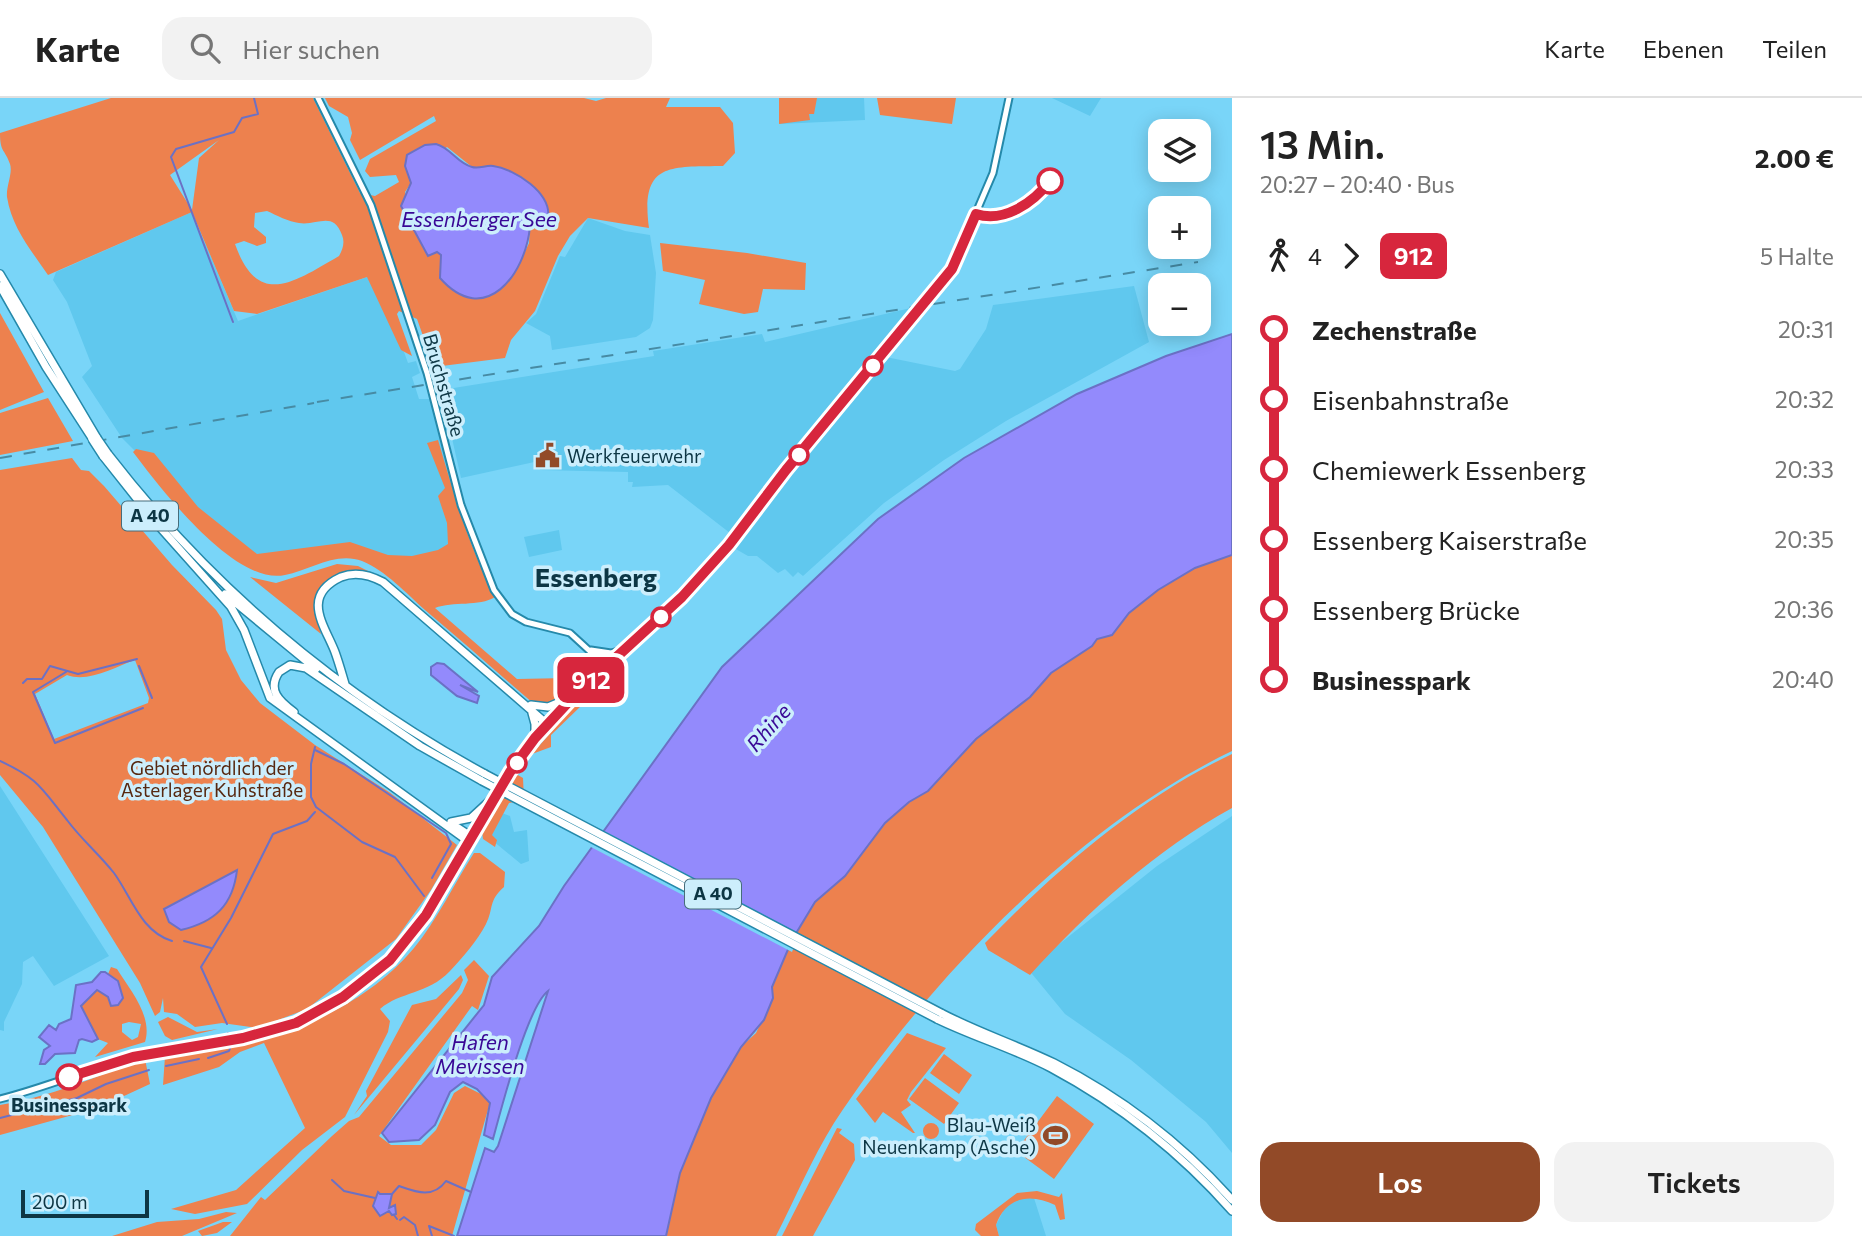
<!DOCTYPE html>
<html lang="de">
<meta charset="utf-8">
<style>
:root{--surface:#fff;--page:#f2f2f2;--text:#222;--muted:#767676;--line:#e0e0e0;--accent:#924a28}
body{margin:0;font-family:Commissioner,sans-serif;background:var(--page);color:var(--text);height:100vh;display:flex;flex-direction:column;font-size:26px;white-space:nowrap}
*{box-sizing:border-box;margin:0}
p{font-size:23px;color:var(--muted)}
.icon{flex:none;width:38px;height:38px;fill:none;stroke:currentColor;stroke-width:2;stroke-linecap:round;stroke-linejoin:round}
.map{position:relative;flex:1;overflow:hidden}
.sheet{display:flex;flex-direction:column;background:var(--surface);width:630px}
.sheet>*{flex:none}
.badge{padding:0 14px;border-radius:10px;font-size:24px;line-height:46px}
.tools{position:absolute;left:1148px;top:21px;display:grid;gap:14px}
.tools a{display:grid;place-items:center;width:63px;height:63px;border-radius:14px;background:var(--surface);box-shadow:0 4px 18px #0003;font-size:35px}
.scale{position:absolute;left:21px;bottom:18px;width:128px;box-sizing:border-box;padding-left:7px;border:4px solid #0d3644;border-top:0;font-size:19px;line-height:24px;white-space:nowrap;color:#0d3644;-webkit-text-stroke:5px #cceefc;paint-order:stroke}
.map>.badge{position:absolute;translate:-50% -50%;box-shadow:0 0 0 4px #fff}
.legs{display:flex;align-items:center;gap:10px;height:77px;padding:0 28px;font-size:23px}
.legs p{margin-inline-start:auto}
.summary{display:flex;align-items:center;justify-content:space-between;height:119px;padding:0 28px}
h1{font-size:38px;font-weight:600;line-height:52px}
.cta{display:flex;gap:14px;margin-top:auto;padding:14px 28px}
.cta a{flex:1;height:80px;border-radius:21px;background:var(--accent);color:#fff;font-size:28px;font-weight:600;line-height:80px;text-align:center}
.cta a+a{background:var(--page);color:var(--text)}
ul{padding:0 28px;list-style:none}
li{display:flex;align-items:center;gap:24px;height:70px;font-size:26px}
li i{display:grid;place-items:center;width:10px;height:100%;margin:0 9px;background:currentColor}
li i::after{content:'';width:18px;height:18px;margin:-9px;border:5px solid;border-radius:50%;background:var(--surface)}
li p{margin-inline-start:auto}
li:first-child i{background:linear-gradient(#0000 50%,currentColor 0)}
li:last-child i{background:linear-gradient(currentColor 50%,#0000 0)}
header{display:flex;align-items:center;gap:42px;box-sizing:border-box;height:98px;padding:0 35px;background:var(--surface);border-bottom:2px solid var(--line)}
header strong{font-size:33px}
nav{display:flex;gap:38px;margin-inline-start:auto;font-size:24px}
.search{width:490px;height:63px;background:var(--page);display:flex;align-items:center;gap:18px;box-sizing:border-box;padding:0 24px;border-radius:21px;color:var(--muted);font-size:26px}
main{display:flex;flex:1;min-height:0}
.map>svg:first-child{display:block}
.built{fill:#60c8ee}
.green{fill:#ed814e;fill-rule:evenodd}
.water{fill:#938afc;stroke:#6b71c5;stroke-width:2}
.pier{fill:#79d5f8}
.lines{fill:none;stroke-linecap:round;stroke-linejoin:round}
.stream{stroke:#6b71c5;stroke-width:2}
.secondary-casing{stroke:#2589aa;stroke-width:9}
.highway-casing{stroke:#2589aa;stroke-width:10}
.secondary{stroke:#fff;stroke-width:5}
.highway{stroke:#fff;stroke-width:7}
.rail{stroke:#478ba4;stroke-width:2;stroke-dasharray:12 12;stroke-linecap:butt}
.highway-bridge-casing{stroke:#2589aa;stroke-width:10;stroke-linecap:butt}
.highway-bridge{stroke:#fff;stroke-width:7}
.line-1-casing{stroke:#fff;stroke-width:16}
.line-1{stroke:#d7263d;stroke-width:10}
.stop-1-dot{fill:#fff;stroke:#d7263d;stroke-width:3.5}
.labels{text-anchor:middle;stroke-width:7;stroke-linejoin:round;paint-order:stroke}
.shield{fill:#cceefc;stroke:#466d7b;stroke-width:2}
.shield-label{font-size:18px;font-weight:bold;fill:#0d3644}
.street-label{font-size:19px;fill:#0d3644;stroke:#cceefc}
.poi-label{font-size:19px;fill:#0d3644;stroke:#cceefc;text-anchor:start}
.park-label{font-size:19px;fill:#572810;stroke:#cceefc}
.stop-label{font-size:19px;font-weight:bold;fill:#0d3644;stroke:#cceefc}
.water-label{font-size:21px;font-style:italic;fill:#390796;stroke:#cceefc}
.district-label{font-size:26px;font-weight:bold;fill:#0d3644;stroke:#cceefc}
</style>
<header>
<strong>Karte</strong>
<div class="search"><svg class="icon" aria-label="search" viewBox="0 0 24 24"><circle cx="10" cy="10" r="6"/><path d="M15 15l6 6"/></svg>Hier suchen</div>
<nav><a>Karte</a><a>Ebenen</a><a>Teilen</a></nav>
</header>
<main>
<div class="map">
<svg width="1232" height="1138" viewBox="0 0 1232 1138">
<rect width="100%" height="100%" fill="#79d5f8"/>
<path class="built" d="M779,0H864L865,22L780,26Z
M1052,0H1101L1090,18Z
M192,114L238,223L376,176L408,265L416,263L420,275L412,279L419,301H431L457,408L473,457L390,472L361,456H329L282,471L224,442L122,340L82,279L92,268L67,204L53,182L56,174Z
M588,120L625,133L650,137L656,175L653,222L650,230L636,239L552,252L550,238L526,225L536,216L560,158L565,159Z
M1134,188L1149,244L1006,323L944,362L884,405L803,478L798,474L793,479L785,471L778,475L757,458H748L734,450L739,442L668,387L632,389L633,384H628V374L540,372L539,363L461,380L441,292L654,258L653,253L762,236L765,244L915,209L876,257L955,273L960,271L986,231L993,207Z
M559,432L562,452L529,459L524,439Z
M0,688L109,858L54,888L33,858L23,864L22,886L4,924V933L0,932Z
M499,714L510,718L514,734L527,732L529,763L521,766L487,738Z
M1232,718V1055L1206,1024L1131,962L1065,916L1028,871L1157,768Z
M1026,1099L1034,1100L1046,1138H999L996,1127L1003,1113L1011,1104Z"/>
<path class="green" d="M111,0H313L360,95L375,98L399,84L396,77L370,79L365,73L370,61L436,23L434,18L360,62L350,42L352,35L348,19L329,8L325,0H584L596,3L606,0H670L666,9H720L733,25L735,55L723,68C670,69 640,64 649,130L588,120L570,138L558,158L535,213L511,242L505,260L434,269L417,221L399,213L397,216L412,258L401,252L367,179L257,216L234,213L192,114L48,177C31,152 12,130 7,99C6,88 13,75 10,66C5,51 0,55 0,35ZM219,42L199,60L192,112L170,77ZM447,49L472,69H498L523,81L544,102L549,117L530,128L529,145L522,160L448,188L441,180V157L437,154L428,158L405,94L411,85L410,77ZM267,113C276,117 289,124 299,125C317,128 333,112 342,137C345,144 343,151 339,158C294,184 258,211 235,146L244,143L257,148L266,145V139L254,129L255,115Z
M779,0H817L814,16H809L810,22L779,26Z
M877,0H956L952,26L880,17Z
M660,145L747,155L806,165L805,192L763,191L758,214L744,216L699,206L705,182L663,173Z
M0,215L44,294L0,312Z
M48,300L73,343L0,357V315Z
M438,342C454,396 469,449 495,499C479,509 453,503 435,510L517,581L567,580L577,567H584L586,575L554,605L534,606C498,575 462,543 425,512C406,495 386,473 362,463C336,453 310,472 285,477C235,488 161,391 133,354L136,351L154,355L198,409L257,456L350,444L388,457L412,458L438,452L448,446L447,425L438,398L445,390L427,345Z
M72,360L81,372L89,373L104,388L172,467L216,512L222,521L226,552L241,582L260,605L315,647L389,694L457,747L431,792L396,841L307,911L257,930L222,925L195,929L177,916L164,914L163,900L160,914L155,918L140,885L43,729L0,677V372ZM135,562L149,600L148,605L54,641L35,596L67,577C88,585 115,569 135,562Z
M1232,457V653C1078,727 927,883 834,1025C812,1060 795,1101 776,1138H666L680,1075L711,1000L741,949L756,935L773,900L772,890L792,842L815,804L845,778L885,725L909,704L928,693L976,641L1030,599L1051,575L1092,548L1097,541L1112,537L1129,515L1157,492L1195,470Z
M337,466L358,468L376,477L362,474L326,487L316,518L321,536L250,479L276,485Z
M580,601L581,608L551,637V649L532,656Z
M1232,656V710C1156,752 1088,813 1030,877L988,852L985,845L989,841C1059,769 1141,699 1232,656Z
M516,676L523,680L524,702L509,705L492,737L497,742L495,749L483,741L482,734Z
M474,755H480L505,774L504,789C488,803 494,810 486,826C478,842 462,860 450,873C427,897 401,893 380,911L390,923L388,934L345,1019L302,1052L247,1106L195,1116L171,1111L236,1092L305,1030L264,945L240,954L219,969L163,987L165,958C256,947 352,924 414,850C437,822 454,786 474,755Z
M474,862L489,878L478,912L472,908L379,1038L391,1047H421L436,1032L454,995L465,988L491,1001L452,1138H230L261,1099L265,1102L332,1038L349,1023L359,1019L462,895L468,882L464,872Z
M111,869L117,871C130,892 153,918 145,944L95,959L108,945L98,941L81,908L97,892L108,899L123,900L118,883L108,876ZM129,924L141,926L138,939L132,942L122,934V926Z
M461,877L463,882L459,891L354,1017L367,998L366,993L412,907L436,901Z
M168,919L197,934L218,931L172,942L165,938L158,924Z
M907,935L946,950L911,994L907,1002L911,1007L901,1014L915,1035H913L883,1014L875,1025L856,1001Z
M944,956L972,977L959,996L930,975Z
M145,961L150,986L98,1010L0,1037V1007C51,999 96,978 145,961Z
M925,980L959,1005L944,1026L909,1001Z
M1057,998L1094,1026L1054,1081L1016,1053Z
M923 1033a8 8 0 1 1 16 0a8 8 0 1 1-16 0Z
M837,1030L842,1031L839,1035L854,1046L855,1062L813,1138H782Z
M1037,1093L1059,1099L1062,1095L1065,1121L1060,1122L1055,1107C1030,1095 1006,1099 996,1127L999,1138H981L975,1132L976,1126L1017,1095Z
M226,1114L237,1115L182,1138H112L157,1124L199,1121Z
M223,1124H232L217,1135L202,1138L198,1133Z"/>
<path class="water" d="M436,46C451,50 457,65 472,69C479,71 486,67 493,68C515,71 552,95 548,120L530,128C526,176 485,231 440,180L441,157L437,154L428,158L401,108L411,85L405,68L407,57L425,47Z
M1232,236V457L1195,470L1158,492L1129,515L1112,537L1097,541L1092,548L1051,575L1030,599L976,641L928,693L909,704L885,725L845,778L815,804L792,842L772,889L773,900L764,922L741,949L711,1000L680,1075L666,1138H457L485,1050L494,1054L498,1048L548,893C527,909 501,1012 493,1041L484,1037L490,1005L477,991L463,984L450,994L435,1027L419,1042L389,1044L382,1035L484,907L492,879L539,828L564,788L722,569L878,421L964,360L1077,296L1166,258Z
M437,565L444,566L478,594L460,587L479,598L477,605L457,598L431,577V569Z
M237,772C233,807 215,824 181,832L169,824L164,811Z
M101,874H105L118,883L123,900L118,907L111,908L108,899L97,892L81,908L98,941L92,944L82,941L79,942L75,955L55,956L45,966H40L44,952L50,948L39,939L49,927L56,932L59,926L71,921L76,887L92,884Z
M378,1094L380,1096H392L389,1110L395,1107L396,1116L392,1117L389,1113L380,1118L373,1108Z"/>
<path class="pier" d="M600,732L799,836L792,854L589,748Z"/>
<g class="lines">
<path class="stream" d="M233,224L171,59L176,51L234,34L242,20L258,16L254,0
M139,568L152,600
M66,574L33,594L55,645L143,610
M23,585L27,581H42L50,568L78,576L137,561
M315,649L311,666V699L316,709L362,744L395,759L424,798
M315,652L344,666L446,735L451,746L432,780
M0,663C39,681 41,690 67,722C81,741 99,756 114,775C131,798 141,834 172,843
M184,843L211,850
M227,926L201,869L231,820L273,736L307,723L315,714
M228,935L229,937
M208,960L229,953L231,948
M166,968L199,961
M0,1020L77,1000L106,986L149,972
M332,1082L344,1093L375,1100
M392,1096L399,1088C416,1094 433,1101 446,1083L471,1094
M394,1117L397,1121
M400,1122L404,1119L415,1127L418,1138
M432,1138L429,1128L454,1138"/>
<defs>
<path id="secondary" d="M318,0L371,107L427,275L461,407L494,492L512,516L526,524L570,535L606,568
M591,552L611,555L622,552
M502,688L554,619L706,475L786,372L952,171L993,75L1009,0
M0,1001C52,988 100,966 152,954C190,946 230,945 267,934C391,901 434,803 493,702"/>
<path id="highway" d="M0,176L97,340
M0,188L46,269L92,340
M108,356C210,488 338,596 485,676
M103,358L157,426L231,509L244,532L270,600L469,744
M225,496L316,571
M345,586C342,576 339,565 335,554C325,528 300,498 341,479C356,473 370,477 383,484L547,626
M531,607L548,609L574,598
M294,614C279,603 267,592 279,574L290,567L306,570L420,648L482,683
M532,615L535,626V640
M451,724L471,720L496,697
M452,726L472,739
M941,915C977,934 1017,947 1054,965C1121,999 1182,1046 1232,1102
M937,921C974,939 1015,951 1051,970C1120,1007 1181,1055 1232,1113"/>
</defs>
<use href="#secondary" class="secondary-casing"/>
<use href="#highway" class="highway-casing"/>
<use href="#secondary" class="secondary"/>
<use href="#highway" class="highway"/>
<path class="rail" d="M317,304L1198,164
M0,360L314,305"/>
<defs>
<path id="highway-bridge" d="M97,340L108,356
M92,341L103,358
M485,676L941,915
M482,683L937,921"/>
</defs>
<use href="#highway-bridge" class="highway-bridge-casing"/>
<use href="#highway-bridge" class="highway-bridge"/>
</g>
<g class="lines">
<defs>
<path id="line-1" d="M69,979L133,959L243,940L296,925L343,899L390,862L426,817L510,674L535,640L574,598L682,499L729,447L786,372L952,171L976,116C1004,125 1033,105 1050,83"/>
</defs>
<use href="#line-1" class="line-1-casing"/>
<use href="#line-1" class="line-1"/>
</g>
<defs>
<symbol id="civic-bare" viewBox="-9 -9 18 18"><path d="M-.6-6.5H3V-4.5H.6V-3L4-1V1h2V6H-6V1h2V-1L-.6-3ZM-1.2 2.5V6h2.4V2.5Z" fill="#924a28" stroke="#cceefc" stroke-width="2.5" paint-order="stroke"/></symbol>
<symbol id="stadium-bare" viewBox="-9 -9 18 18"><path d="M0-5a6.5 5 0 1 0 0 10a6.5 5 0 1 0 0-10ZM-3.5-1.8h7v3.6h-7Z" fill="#924a28" stroke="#cceefc" stroke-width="2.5" paint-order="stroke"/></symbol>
</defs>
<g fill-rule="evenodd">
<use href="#civic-bare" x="530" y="340" width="35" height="35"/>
<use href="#stadium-bare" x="1038" y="1020" width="35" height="35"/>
</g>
<g class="stop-1-dot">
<circle cx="1050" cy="83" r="12"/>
<circle cx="873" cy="268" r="9"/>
<circle cx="799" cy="357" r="9"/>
<circle cx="661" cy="519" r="9"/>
<circle cx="517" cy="665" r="9"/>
<circle cx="69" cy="979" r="12"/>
</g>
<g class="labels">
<g class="shield">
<rect x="122" y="403.5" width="56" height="29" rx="5"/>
<rect x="685" y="781.5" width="56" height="29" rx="5"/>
</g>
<g class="shield-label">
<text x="150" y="424">A 40</text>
<text x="713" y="802">A 40</text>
</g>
<g class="street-label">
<text transform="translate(444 287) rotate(74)" y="7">Bruchstraße</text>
</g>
<g class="poi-label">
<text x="567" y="365">Werkfeuerwehr</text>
<text x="1036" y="1034" text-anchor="end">Blau-Weiß<tspan x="1036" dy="22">Neuenkamp (Asche)</tspan></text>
</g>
<g class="park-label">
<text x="212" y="677">Gebiet nördlich der<tspan x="212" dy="22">Asterlager Kuhstraße</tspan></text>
</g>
<g class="stop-label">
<text x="69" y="1014">Businesspark</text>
</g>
<g class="water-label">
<text x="479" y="129">Essenberger See</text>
<text transform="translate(769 630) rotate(-49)" y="7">Rhine</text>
<text x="480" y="952">Hafen<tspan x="480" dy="24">Mevissen</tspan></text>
</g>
<g class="district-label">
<text x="596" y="489">Essenberg</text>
</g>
</g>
</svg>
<div class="tools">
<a><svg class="icon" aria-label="layers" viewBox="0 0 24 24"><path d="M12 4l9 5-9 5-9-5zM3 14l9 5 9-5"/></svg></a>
<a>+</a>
<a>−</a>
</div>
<div class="scale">200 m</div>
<b class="badge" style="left:591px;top:582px;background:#d7263d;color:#fff">912</b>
</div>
<section class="sheet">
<div class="summary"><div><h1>13 Min.</h1><p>20:27 – 20:40 · Bus</p></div><b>2.00 €</b></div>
<div class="legs"><svg class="icon" aria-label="walk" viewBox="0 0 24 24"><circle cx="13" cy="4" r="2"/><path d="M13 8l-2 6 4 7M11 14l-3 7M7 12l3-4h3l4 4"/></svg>4<svg class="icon" aria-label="forward" viewBox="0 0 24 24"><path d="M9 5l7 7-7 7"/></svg><b class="badge" style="background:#d7263d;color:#fff">912</b><p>5 Halte</p></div>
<ul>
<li><i style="color:#d7263d"></i><b>Zechenstraße</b><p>20:31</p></li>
<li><i style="color:#d7263d"></i><span>Eisenbahnstraße</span><p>20:32</p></li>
<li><i style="color:#d7263d"></i><span>Chemiewerk Essenberg</span><p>20:33</p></li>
<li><i style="color:#d7263d"></i><span>Essenberg Kaiserstraße</span><p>20:35</p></li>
<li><i style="color:#d7263d"></i><span>Essenberg Brücke</span><p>20:36</p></li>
<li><i style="color:#d7263d"></i><b>Businesspark</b><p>20:40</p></li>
</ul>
<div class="cta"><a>Los</a><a>Tickets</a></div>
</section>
</main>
